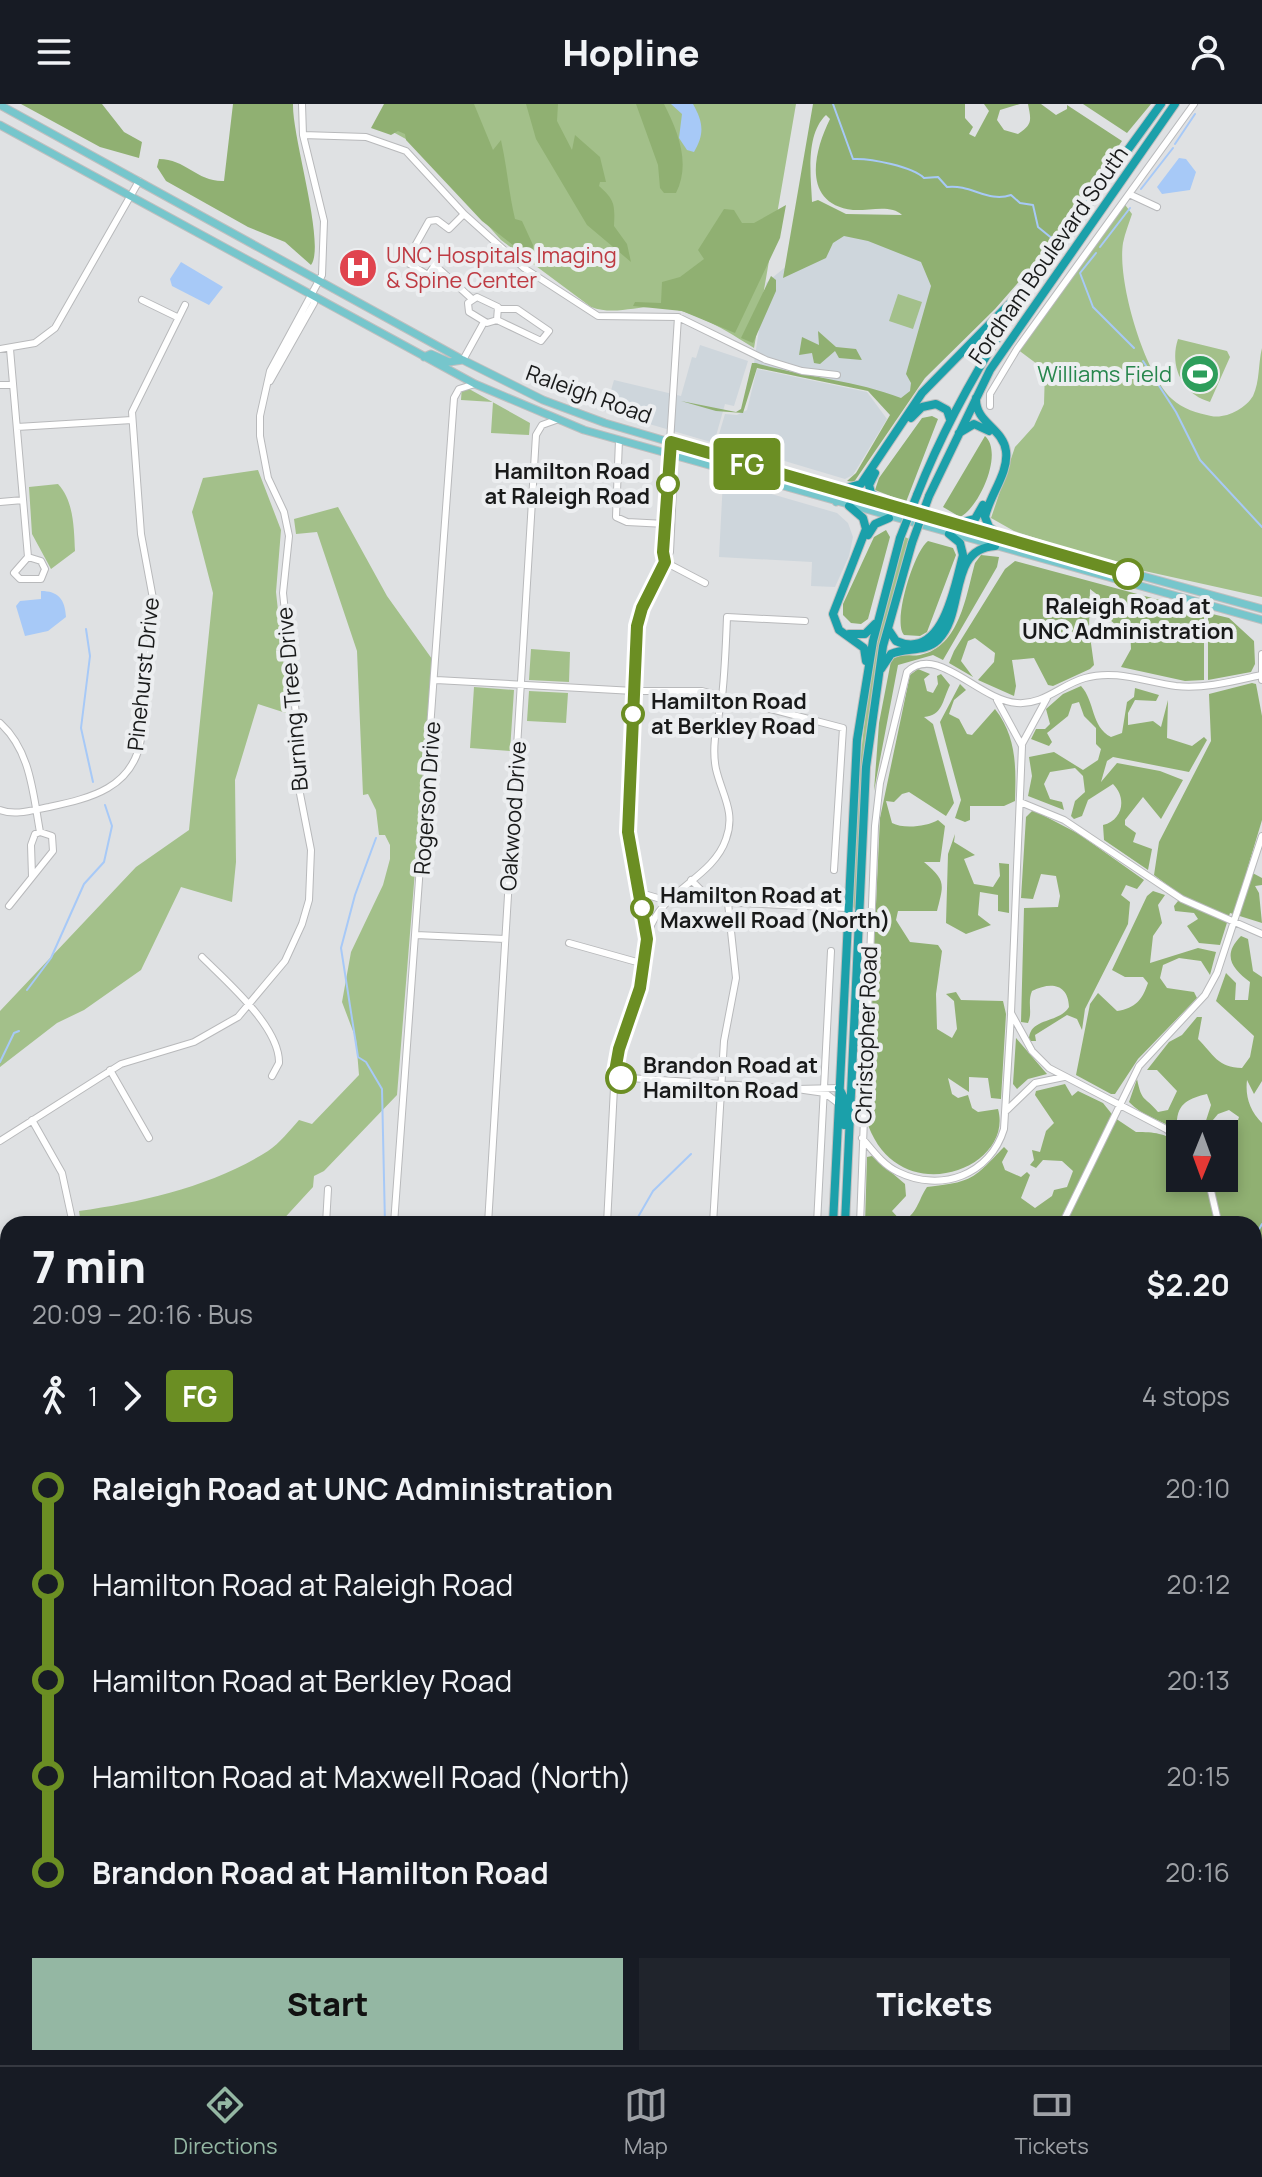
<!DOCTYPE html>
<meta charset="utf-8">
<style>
:root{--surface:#171b24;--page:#20242c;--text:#f1f3f6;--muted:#9ea1a6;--line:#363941;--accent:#94b7a3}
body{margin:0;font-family:Manrope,sans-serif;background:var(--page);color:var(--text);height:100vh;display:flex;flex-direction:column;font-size:30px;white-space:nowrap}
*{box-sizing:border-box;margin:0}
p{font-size:26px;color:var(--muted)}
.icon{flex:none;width:44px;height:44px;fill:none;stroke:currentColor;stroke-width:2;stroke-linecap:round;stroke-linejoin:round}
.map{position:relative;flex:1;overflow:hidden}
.panel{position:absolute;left:0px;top:1112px;width:1262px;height:850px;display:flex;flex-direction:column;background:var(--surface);border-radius:24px 24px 0 0;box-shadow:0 4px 12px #0003}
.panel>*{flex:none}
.badge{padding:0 16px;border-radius:6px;font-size:28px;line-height:52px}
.needle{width:52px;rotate:181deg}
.controls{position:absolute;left:1166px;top:1016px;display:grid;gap:16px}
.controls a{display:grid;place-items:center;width:72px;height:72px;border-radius:0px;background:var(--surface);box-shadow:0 4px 12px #0003;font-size:40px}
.map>.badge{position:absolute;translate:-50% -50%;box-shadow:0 0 0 4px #fff}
.legs{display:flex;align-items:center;gap:12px;height:88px;padding:0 32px;font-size:26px}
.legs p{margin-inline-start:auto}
.overview{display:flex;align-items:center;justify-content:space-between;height:136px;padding:0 32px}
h1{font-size:44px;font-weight:800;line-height:60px}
.button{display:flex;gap:16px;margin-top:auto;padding:16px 32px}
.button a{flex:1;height:92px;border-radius:0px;background:var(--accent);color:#111;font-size:32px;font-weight:800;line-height:92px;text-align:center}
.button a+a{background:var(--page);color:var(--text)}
ul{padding:0 32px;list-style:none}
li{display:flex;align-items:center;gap:28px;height:96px;font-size:30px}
li i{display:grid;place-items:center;width:12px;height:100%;margin:0 10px;background:currentColor}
li i::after{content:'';width:20px;height:20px;margin:-10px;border:6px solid;border-radius:50%;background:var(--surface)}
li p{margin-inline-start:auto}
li:first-child i{background:linear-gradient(#0000 50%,currentColor 0)}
li:last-child i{background:linear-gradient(currentColor 50%,#0000 0)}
header{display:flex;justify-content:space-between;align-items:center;height:104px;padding:0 32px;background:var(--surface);font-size:36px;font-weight:800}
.tabs{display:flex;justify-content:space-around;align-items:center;height:112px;border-top:2px solid var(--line);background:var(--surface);font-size:22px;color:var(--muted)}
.tabs a{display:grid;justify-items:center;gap:4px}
.tabs .current{color:var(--accent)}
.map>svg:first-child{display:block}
.built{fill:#ced6dc}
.green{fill:#a3c08a}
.forest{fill:#90b072;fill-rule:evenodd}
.water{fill:#a7c9f7}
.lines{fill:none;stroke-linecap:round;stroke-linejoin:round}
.stream{stroke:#a7c9f7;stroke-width:2}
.minor-casing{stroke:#b8b9bb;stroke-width:8}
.major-casing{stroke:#bfbfbf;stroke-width:9}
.highway-casing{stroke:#bfbfbf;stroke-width:10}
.minor{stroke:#fff;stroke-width:6}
.major{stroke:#76c6cc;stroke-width:7}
.highway{stroke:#1ba0aa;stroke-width:8}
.highway-bridge-casing{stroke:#bfbfbf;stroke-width:10;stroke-linecap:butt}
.highway-bridge{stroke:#1ba0aa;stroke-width:8}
.line-1-casing{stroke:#fff;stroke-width:18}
.line-1{stroke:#6b8e23;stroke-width:12}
.stop-1-dot{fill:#fff;stroke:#6b8e23;stroke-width:4}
.labels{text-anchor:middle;stroke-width:8;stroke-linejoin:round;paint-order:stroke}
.health-label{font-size:22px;fill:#be3a42;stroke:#eceef0;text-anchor:start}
.street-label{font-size:22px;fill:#191a1a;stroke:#eceef0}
.leisure-label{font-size:22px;fill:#27864d;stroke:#eceef0;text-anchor:end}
.stop-label{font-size:22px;font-weight:bold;fill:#191a1a;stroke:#eceef0;text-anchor:start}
</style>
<header><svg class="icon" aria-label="menu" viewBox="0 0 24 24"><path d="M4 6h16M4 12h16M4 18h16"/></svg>Hopline<svg class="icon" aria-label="person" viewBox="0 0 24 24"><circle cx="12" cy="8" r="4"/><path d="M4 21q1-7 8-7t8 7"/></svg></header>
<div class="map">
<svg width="1262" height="1961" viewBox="0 0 1262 1961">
<rect width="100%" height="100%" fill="#dfe1e3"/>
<path class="built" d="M840,118L946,159L913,286L902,300L861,283L799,273L754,259L766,179Z
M700,241L748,257L734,302L725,300L714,339L605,307L614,276L681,292L692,253L696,254Z
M757,265L867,288L887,315L853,371L845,375L717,337L725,310L737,311L747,306Z
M723,376L837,409L848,419L853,433L849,452L835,483L811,482L812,458L719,453Z
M734,1954H885L895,1961H733Z"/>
<path class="green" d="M391,0H796L754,244C727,227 694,206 661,203C637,201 615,212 591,203L501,136L415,40L393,28Z
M1123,98L1132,110C1129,119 1125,129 1123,139C1117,177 1144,269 1172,295C1183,305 1197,309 1211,312C1226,315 1245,305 1253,292C1260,277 1258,260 1262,244V493L1122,462L1014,427L991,414L1015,343L1034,322L1044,300L1045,266L1017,245Z
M898,190L922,198L913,225L889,217Z
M1178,235L1227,247L1230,253L1210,298C1182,290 1169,262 1178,235Z
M462,281L530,319L529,331L491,329L493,298L461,296Z
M258,366L281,426L276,488L289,610L258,600L235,676L236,758L232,798L181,783L141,866L84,906L57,919L0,963V907L136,763L189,726L213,489L192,408L203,374Z
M58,380C74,397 74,425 75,447L51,465L32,430L29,383Z
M338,403L387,492L432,555L397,991L324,1067L314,1072L313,1083L279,1120H81L79,1107C143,1098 213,1082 268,1047C280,1039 290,1026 299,1016L312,1020L359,971L356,935L342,898L351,848L383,781L390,755V741L385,731H379L376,706L368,690L363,691L357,547L317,428L296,430L294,415Z
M905,433L909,435L881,540L867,622L856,808L851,798C858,671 864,554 905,433Z
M531,545L570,548L569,578L529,576Z
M474,583L514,586L510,647L470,644Z
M529,587L568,589L566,619L527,617Z"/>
<path class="forest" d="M21,0H102L124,28L142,38L139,54L100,43Z
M233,0H293C292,33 326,141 311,161L285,138L248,123L166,77L157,63L159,55C186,55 197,78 224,77Z
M384,0H474L493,46L501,36C507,63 509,90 515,115L522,117L533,141L532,156L482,117L406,36L405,30L398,27L391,31L371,24Z
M526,0H558L557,17L572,46L575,31L600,53L606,78H600L599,82C615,96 615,101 614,122L627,140L631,158L587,121L536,35Z
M636,0H664C678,28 691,59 676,89H664L660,84L658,61Z
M813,0H965V14L973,23L969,30L975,33L989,7L984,0H1020L1000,6L997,16L1004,26L1018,30C1033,20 1031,16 1028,0H1041L1056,11L1067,5V1L1122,37L1043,150L995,205L925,274L854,378L847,377L856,369L890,311L868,287L757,264L743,309L716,307L681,297L736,308L741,305L752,259H756C804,273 855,276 901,294L910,287L911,279L906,270L931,182L921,158L868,137L844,132L833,139L826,154L783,174ZM826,11L830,15C813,49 802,100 853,106C869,107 891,100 902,111L846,110L818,96L812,98C811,72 805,31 826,11Z
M1083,0H1151L1127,29Z
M786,101L780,134L735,229L682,207L633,202L635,198L661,199L662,178L680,173L704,155L698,146L724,105L734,106L742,119H754Z
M771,172L776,176V187L753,239L741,234Z
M818,227L836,243L856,245L862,256L839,254L835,247L820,260L814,259L812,249L799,251L802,233L819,241Z
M932,312L938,315L906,398L875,386L879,374L922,314Z
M985,332C1004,349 979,404 960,413L943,403Z
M886,426L890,433L868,515L861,520L851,519L843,511V500L874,433Z
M928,437L953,444L956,451L927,528L920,532L904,531C892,518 914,447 928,437Z
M981,451L999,453L997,463L943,556L933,551L898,561L874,687L879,619L891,557C900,548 908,553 920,551C960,543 966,491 975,459Z
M1015,457L1204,508V576L1185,577L1121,563L1131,545L1130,522H1117L1100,507L1099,492L1090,485L1089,525L1094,561L1090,565L1053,582L1048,581L1034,554L1012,556L1016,582L1014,592L978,576L994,558L995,549L975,534L968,537L961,557L973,573L949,559L954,547L1005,465Z
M1208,509L1229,514L1254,537L1255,560L1251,568L1208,576Z
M918,565L930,570L924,575L927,587L933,589L938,580L937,572L941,570L950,581C942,597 943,611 924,613L933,620L954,699L946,712L909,688L902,690L894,698L886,697L892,719C903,725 926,723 938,716L945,722L940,758H924C946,777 944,779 937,807H898L896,816L910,838L938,841L942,847L936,890L937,925L952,934L957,925L954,897L946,890L956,888L961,896L1003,897L1006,910L1001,995L991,994L988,974L969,973V988L948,974L952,990L958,994L968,991L972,1004L978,1008L998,1005C1015,1066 895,1110 866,1015L880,714L910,571Z
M1252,579L1256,580L1262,612V716L1247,766L1262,774V781L1255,782L1259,789L1262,819L1230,809L1220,841L1199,839L1187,822L1198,815L1194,809L1175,807L1174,802L1182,792L1154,771L1159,738L1211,637L1209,590Z
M960,580L966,586L954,596L949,610L959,615L967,630L972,631L995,605C1017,633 1016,664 1015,697L1004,702H970V716L965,718L955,714L961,696L940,618Z
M1081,582C1095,597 1091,623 1111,633L1122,629L1127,598L1134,593L1135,584L1159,591L1156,597L1135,596L1128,609V621L1153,617L1161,623L1168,596L1167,634L1192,642L1204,633L1207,636L1189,668L1113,653L1107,657L1101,678L1117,659L1160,667L1183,676L1161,715L1143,693L1125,716V721L1136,729L1133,738L1152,745L1148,766L1104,736L1103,721C1123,716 1127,694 1113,680L1088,696L1082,712L1074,715L1071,712L1075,697L1085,688L1083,672L1075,664L1050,668L1044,680L1050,695L1062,698L1064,706L1028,692L1032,672L1029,653L1054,648L1083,666L1098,656L1101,645L1096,640V624L1084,612L1079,598L1072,600L1068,612L1047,629L1052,638L1049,642L1031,635L1036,625H1045L1050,620L1046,605L1063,590Z
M1033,706L1079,730L1144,776L1137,785L1126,781L1121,791L1130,798L1128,820L1085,905L1082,926L1077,915L1067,911L1035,931L1036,937H1029C1028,913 1059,920 1069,903C1068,879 1050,878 1032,887C1027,899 1033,908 1028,919L1021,918L1024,804L1058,803L1060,792L1056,772L1041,770L1033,795L1021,794L1026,713Z
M955,730L954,738L975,751L964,755L974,780L993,783L1000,772L999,759L1009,760V809L998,807V791L980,788L978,811L991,821L966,830L946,819L948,750Z
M1153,787L1165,791L1158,801L1162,819L1153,832L1150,859L1198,844L1216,848L1210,871L1201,857L1179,854L1163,861L1160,874L1167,884L1194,888L1197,894L1138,955L1115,990H1111L1076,971L1090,900L1098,889L1117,907C1136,904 1142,896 1148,879L1143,873H1125L1112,866L1147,792Z
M1241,832L1248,835L1253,867L1262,873V977L1254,990L1247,976C1245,993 1250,1007 1262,1019V1183L1254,1196V1120H865L867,1053L872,1052L905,1080L906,1092L892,1107L901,1117C917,1112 918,1096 927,1083C974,1078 974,1074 1004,1043L1008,1047L1002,1058L1005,1066L1021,1073L1027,1068L1030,1071L1021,1094L1035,1104L1052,1092L1054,1086L1067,1083L1073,1067L1062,1057L1043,1056L1036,1064L1030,1061L1034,1056L1032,1046L1040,1048L1046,1027L1054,1019L1035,991L1036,987L1065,980L1072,992L1078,987L1103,999L1115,1014L1136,1028C1155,1028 1164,1029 1180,1040V1074H1224V1042L1230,1041L1239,1013L1229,1006L1218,1010L1202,1029L1211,1001L1207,990C1190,994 1177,999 1177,1019L1183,1025L1177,1026C1161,1016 1142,1012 1129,998L1137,975C1142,999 1144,991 1158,1008L1168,1006L1177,987L1157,966H1147L1169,938L1182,931L1197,913H1202L1198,935C1213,950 1218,964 1242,964L1250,953L1254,932L1216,897L1226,869L1236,879L1235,896H1248L1250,878C1233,865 1221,852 1241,832Z
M1016,934L1047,970L1028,975L1017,985L1013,980Z
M1254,1248L1256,1269L1262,1279V1578L1254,1586Z
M1254,1647L1262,1649V1771L1254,1770Z"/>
<path class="water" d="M671,0H693C703,18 705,29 694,48L687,46L679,34L682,10Z
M1179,54L1186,55L1196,68L1190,86L1162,90L1157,83Z
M181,158L223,183L209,201L172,182L170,175Z
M41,487C58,487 65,495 66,513L48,527L25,532L16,502L20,497L41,495Z"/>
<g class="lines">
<path class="stream" d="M833,0L853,55C871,54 913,63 924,74L938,73L947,83C971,80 988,99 1011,91L1020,99L1033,101L1038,123L1054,136
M1175,40L1195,10
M1141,85L1173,44
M1100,143L1130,104
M1096,149L1080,169L1093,203L1134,244
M1143,257L1176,308L1200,356L1262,423
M86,525L90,552L81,624L93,678
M376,734L355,791L341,844L358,953L366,958L382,985L385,1120
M27,886L51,854L84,780L104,758L112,722L105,701
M0,958L14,929L19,927
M634,1120L653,1087L691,1050
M1254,1134L1262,1120
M0,1298L8,1306
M387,1954L391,1961
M941,1954L950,1961
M994,1961L1000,1954"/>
<defs>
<path id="minor" d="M303,31L366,33L406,47L464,110L524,164L598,212L678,213L766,256L802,267L837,271
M1129,90L1157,103
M415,143L472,195
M435,161L428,171L406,158L429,117L437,116L449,125L464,110
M477,193L498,203L497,216L487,219L469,208L468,199Z
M142,196L177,213
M497,216L541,237L549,227L517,205H499
M0,245L35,239L55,224L139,77
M10,245L28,453L41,457L45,465L41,475H20L14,469L28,453
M463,256L484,218
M270,277L314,199L313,192
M0,281H13
M990,302V290L1017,245L1194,0
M17,323L132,316
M619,336L616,413L627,418L666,420
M0,398L23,396
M665,458L663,448L678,213
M665,458L705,479
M1262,550V576
M436,576L634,587H702L843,624L834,766
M997,596L1022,642L1011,909L1032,947L1049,964L1166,1025L1180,1036
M0,619C31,647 33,690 40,728
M1022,640L1047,594
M1020,698L1064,716L1182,795L1262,830
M0,706C15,712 33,706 49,703C91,694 133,684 141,635L154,500L141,430L132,308L185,201
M32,772L31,741L35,730L40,728
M691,776L705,790L722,798L847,804
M637,788L668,797
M9,802L53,747L52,732L40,728
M649,827C661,787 713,774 726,735C736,708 722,691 716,665C711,641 718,617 722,593C725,566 726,540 727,513L805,517
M416,831L505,835
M569,839L644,860
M202,853C226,877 280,923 279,959L272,972
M110,966L149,1034
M614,973L797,985L825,989L838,999
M797,985L839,984
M1007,1006L1035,979L1064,973
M32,1016L62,1069L73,1120
M862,1034C873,1047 883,1061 898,1068C941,1089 990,1071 1004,1025L1011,911
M0,1037L121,960L194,938L238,913L285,857L302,820L309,796L311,746L295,664L297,620L283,489L289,432L284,408L268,374L260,332V312L270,267L322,171L324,117L303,31L302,0
M1208,1074L1217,1113
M326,1120L328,1085
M394,1120L454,294L459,285L475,280
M488,1120L536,331L542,321L556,316
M607,1120L615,964L640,884L647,835L628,728L637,522L642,504L670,448L673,385L670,375
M713,1120L724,937L736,874L728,799
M817,1120L831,847
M860,1120L875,722L880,679L907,568C937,539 978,596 1017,599C1044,601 1060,581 1085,574C1116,565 1145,578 1176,582C1205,585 1234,577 1261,571
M1062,1120L1139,962L1205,891L1217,869L1262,732
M0,1653L8,1640
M0,1661L8,1666
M1254,1809L1262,1807
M1254,1851L1259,1870L1254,1887
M0,1907H8
M212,1954V1961
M306,1961L307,1954
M566,1961L567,1954
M642,1961V1954
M1100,1961L1101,1954"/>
<path id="major" d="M0,1L463,256L543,296L605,319L888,402L1262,505
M0,21L475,280L584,326L1262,516
M424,253L431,250L449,258L463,256
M836,398L843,394L858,396
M907,1954L916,1961"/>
<path id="highway" d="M976,294C975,319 1003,324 1006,347C1009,369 989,392 985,413L989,423L1006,435
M911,314L922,303L936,300L947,306L950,315
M959,329L974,320L989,327
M875,369L869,381L871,389L888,402
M839,386L861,380L922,289L1020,189
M917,391C974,246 1071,126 1161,0
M929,392L990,266L1175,0
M849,402L863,414L866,425L833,510L839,526L864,544L866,557
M955,420L975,415L983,401
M868,431L875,420L889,414
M888,525L896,537C943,558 955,481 963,451L960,439L949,430
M849,530H865L875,520
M881,565L891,550C907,543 924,549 938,536C966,509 947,445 995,442
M839,984L844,994V1021
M833,1120L857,636L873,537L900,434
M845,1120L866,663L883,542L912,439
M700,1961L701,1954
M714,1961L715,1954"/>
</defs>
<use href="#minor" class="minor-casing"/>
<use href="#major" class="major-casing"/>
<use href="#highway" class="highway-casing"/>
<use href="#minor" class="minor"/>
<use href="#major" class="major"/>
<use href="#highway" class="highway"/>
<defs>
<path id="highway-bridge" d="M900,434L917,391
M912,439L929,392"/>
</defs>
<use href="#highway-bridge" class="highway-bridge-casing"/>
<use href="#highway-bridge" class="highway-bridge"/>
</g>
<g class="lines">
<defs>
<path id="line-1" d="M621,974L614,973L619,945L640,884L647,835L628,728L637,522L642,504L665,458L663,448L671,338L1128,470"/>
</defs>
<use href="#line-1" class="line-1-casing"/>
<use href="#line-1" class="line-1"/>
</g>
<defs>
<symbol id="hospital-disc" viewBox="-11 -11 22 22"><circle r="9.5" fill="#e0444e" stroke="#eceef0"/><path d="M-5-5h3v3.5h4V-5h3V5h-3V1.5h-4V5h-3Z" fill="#fff"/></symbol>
<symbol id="stadium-disc" viewBox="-11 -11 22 22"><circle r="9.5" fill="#2e9e5b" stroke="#eceef0"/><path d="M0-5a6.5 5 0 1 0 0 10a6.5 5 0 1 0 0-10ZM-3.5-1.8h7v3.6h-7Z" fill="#fff"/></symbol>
</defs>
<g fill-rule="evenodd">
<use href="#hospital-disc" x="336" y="142" width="44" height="44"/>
<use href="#stadium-disc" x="1178" y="248" width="44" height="44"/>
</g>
<g class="stop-1-dot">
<circle cx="668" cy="380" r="10"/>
<circle cx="1128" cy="470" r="14"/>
<circle cx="633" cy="610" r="10"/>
<circle cx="642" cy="804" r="10"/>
<circle cx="621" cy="974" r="14"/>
</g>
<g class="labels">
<g class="health-label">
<text x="386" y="159">UNC Hospitals Imaging<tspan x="386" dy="25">&amp; Spine Center</tspan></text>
</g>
<g class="street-label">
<text transform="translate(1048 151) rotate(-55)" y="8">Fordham Boulevard South</text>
<text transform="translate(589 290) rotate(20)" y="8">Raleigh Road</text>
<text transform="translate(143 570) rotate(-84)" y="8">Pinehurst Drive</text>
<text transform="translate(292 595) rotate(-95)" y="8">Burning Tree Drive</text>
<text transform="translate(427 694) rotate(-86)" y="8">Rogerson Drive</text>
<text transform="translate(513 712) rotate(-86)" y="8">Oakwood Drive</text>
<text transform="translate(866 931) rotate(-88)" y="8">Christopher Road</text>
</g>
<g class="leisure-label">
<text x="1172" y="278">Williams Field</text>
</g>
<g class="stop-label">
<text x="650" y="375" text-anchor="end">Hamilton Road<tspan x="650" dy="25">at Raleigh Road</tspan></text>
<text x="1128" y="510" text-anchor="middle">Raleigh Road at<tspan x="1128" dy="25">UNC Administration</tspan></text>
<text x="651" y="605">Hamilton Road<tspan x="651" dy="25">at Berkley Road</tspan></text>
<text x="660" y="799">Hamilton Road at<tspan x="660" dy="25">Maxwell Road (North)</tspan></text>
<text x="643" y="969">Brandon Road at<tspan x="643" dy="25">Hamilton Road</tspan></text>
</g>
</g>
</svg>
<div class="controls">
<a><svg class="needle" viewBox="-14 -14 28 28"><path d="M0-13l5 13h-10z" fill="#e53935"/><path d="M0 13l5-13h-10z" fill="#9ea1a6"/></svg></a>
</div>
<b class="badge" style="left:747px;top:360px;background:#6b8e23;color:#fff">FG</b>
<section class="panel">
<div class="overview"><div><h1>7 min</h1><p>20:09 – 20:16 · Bus</p></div><b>$2.20</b></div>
<div class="legs"><svg class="icon" aria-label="walk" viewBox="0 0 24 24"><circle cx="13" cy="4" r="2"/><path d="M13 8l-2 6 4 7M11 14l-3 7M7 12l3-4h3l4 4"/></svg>1<svg class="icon" aria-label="forward" viewBox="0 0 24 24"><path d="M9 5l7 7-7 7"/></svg><b class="badge" style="background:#6b8e23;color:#fff">FG</b><p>4 stops</p></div>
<ul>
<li><i style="color:#6b8e23"></i><b>Raleigh Road at UNC Administration</b><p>20:10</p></li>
<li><i style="color:#6b8e23"></i><span>Hamilton Road at Raleigh Road</span><p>20:12</p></li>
<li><i style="color:#6b8e23"></i><span>Hamilton Road at Berkley Road</span><p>20:13</p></li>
<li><i style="color:#6b8e23"></i><span>Hamilton Road at Maxwell Road (North)</span><p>20:15</p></li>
<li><i style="color:#6b8e23"></i><b>Brandon Road at Hamilton Road</b><p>20:16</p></li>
</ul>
<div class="button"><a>Start</a><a>Tickets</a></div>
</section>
</div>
<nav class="tabs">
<a class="current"><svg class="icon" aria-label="directions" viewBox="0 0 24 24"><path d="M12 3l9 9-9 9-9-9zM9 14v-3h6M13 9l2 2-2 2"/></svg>Directions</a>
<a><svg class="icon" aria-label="map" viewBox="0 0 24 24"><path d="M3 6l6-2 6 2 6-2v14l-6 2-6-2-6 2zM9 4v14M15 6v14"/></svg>Map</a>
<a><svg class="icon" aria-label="tickets" viewBox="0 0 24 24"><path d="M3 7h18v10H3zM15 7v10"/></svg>Tickets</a>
</nav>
